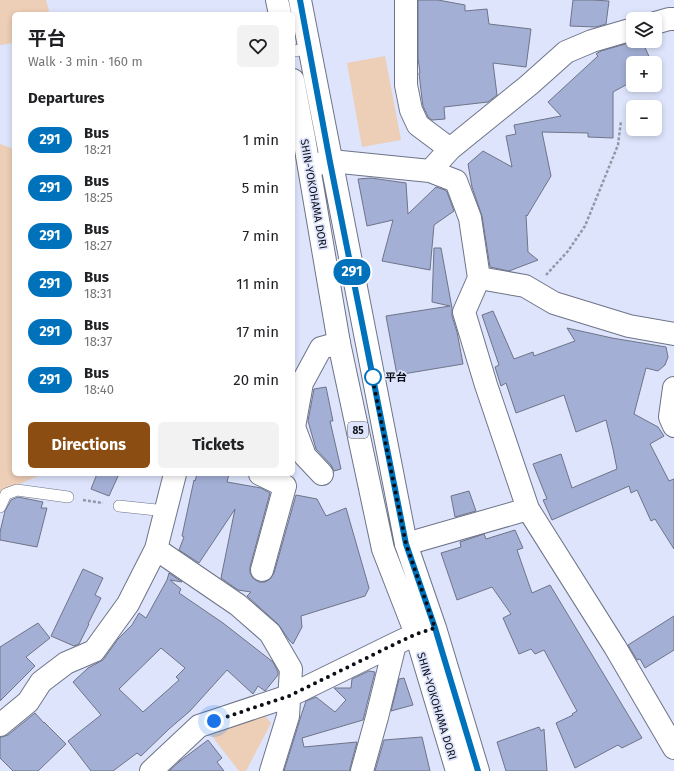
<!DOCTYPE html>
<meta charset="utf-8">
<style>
:root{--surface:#fff;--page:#f2f2f2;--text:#202124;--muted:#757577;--accent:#8b4d11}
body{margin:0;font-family:"Fira Sans","Noto Sans JP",sans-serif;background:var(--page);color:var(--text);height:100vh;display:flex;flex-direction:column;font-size:15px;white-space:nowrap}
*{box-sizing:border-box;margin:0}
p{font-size:13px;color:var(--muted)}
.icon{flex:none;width:22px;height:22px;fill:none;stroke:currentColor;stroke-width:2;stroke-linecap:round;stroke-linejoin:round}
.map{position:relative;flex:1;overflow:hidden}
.drawer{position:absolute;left:12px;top:12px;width:283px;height:464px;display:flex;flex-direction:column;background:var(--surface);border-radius:6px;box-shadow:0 2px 6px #0003}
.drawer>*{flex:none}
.badge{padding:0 8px;border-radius:13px;font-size:14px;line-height:26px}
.tools{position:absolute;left:626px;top:12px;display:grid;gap:8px}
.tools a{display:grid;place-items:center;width:36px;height:36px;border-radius:6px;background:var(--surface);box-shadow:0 2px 6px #0003;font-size:20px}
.you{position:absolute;width:20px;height:20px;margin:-10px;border:3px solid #fff;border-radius:50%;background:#1a73e8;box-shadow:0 0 0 6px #1a73e833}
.map>.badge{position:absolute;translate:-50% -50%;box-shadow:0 0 0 2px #fff}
h2{padding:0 16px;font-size:15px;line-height:36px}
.round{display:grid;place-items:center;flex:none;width:42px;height:42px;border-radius:6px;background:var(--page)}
.summary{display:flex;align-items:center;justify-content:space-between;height:68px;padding:0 16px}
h1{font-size:19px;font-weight:700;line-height:30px}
.button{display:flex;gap:8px;margin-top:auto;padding:8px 16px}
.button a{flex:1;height:46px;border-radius:6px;background:var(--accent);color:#fff;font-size:16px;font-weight:700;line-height:46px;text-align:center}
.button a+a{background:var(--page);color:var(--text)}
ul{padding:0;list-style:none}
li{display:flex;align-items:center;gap:12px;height:48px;padding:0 16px}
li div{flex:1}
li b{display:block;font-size:15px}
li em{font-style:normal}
li .badge{min-width:44px;font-weight:700;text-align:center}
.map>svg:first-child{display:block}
.green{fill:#edceb7}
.building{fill:#a3afd5;stroke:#6e7488;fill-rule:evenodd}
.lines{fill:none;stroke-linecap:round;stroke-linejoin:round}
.lane-casing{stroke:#6e7488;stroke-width:12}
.street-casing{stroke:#6e7488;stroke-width:24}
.primary-casing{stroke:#6e7488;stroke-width:24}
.path{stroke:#9398a9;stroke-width:2.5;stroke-dasharray:3 2;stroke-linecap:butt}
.lane{stroke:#fff;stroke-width:11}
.street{stroke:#fff;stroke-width:22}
.primary{stroke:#fff;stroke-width:22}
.line-casing{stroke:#fff;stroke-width:9}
.line{stroke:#0072bc;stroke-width:6}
.walk{stroke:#0c0e16;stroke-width:4;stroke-dasharray:0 7.2}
.stop-dot{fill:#fff;stroke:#0072bc;stroke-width:2}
.labels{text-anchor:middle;stroke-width:3.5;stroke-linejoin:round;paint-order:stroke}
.shield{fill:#dde4fb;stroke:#4b4e5b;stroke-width:1}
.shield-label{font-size:10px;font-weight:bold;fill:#0c0e16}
.street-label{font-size:11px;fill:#0c0e16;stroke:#dde4fb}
.stop-label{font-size:11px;font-weight:bold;fill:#0c0e16;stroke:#dde4fb;text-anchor:start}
</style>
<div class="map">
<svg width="674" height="771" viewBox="0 0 674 771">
<rect width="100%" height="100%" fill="#dde4fb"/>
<path class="green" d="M0,0H46L49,11L48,14H14V43L0,45Z
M385,56L401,140L362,147L347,63Z
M0,144L14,149V474H43L0,492Z
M263,713L271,723L246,771H239L211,735Z"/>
<path class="building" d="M418,0H438L465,5V11L487,9L489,24L531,29L526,67L493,63L497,95L488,102L444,107L445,119L432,120L428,117L423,106L422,99L419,73H420L418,58Z
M573,0H593L609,1L606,24L596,27L570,26Z
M642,41L652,63H633V81L613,92V138L588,137V133L542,132L551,176L527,216L526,215L528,252L538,260L509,271L490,267L482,216L472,187L468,164L483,151L512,167L506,136L516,134L514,125L561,116L548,102L598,56L596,54L601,51L632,42L634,48Z
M371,178L406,183L408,214L436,187L445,190L447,192L454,211L434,225L430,270L382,261L393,220L367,226L358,179Z
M434,248H441L452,308V316L457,332L463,364L397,375L386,316L450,306L432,302Z
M493,311L514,359L533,352L534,356L575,341L567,328L612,338L666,347L668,357L665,365L658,371L646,368L634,414L658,427L664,436L650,444L669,481L674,479V549L655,519L651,521L637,490L631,493L629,486L552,520L543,500L547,499L533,464L561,454L572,488L617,469L613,449L606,420L576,432L564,395L516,413L506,383L501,386L495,367L499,365L482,315Z
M326,387L333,421H330L341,469L334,471L331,465L316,449L308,421L314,389Z
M97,474H119L109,496L91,489Z
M197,474H229L227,482L261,488L270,493L250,567V573L253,578L259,582H265L270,579L274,573L296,495L317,499L326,516L346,508L369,588L365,596L301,616L302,627L293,644L289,640L278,624L247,596L251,592L238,590L221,578L235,509L199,563L179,550L184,537L182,536L194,480L195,481Z
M469,491L476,511L455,517L451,496Z
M18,497L43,502L41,508H47L37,547L0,540V532L5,511L11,500Z
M515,530L523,548L517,550L532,593L550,585L642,738L622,748L618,745L575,768L556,723L573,715L572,714L577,711L544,650L535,654L531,649L519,654L503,618L511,614L492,587L457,600L441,553L461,547L460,542L484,534L486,539Z
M83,569L103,578L95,595L101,598L88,624H89L79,644L74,646L51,636Z
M169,573L182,582L170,580L181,589L179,593L223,623L273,662L278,672V675L265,691L258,686L253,694L227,670L190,711L169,729L141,756L137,753L113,771H91L68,741L101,715L73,682L88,668L103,660L118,639L132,625L139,613L146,618L167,580ZM161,648L185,668L176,677L179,680L143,712L119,689Z
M674,616V650L645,668L640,659L637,660L628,645Z
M38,623L50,638L26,657L35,666L0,701V647Z
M369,671L375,672L363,720L302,738L304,747L357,742L350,768V771H284L301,716L306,701L316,697L335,712L346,700L334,688H351L352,679Z
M404,678L413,705L391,711L399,679Z
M35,713L44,723V722L66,744L38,771H13L0,758V737H2L8,735Z
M539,727L541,731L544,729L547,771H506L497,742Z
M422,737L430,771H375L384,740Z
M208,740L222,758L217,762L224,771H169L180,761Z"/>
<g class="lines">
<defs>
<path id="lane" d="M293,51L309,49
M119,506L166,511
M0,507L6,494L17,490L68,497"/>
<path id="street" d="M406,0V85L411,110L418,125L450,149
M655,23L669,19H674
M314,165L331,161L430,171L456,181L470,218L479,278
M430,171L450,149L529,85L566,52L592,41L633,29
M674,334L629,326L554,303L525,286L479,278L464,312L486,385L528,509L615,647L674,748
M674,388L670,417L674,426
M260,474L285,486L262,570
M322,474L305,456L294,427L302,383L321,348L339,343
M406,544L528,509
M156,549L238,605L270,633L291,669L288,716L271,771
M0,725L28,702L41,682L66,663L94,651L128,604L156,549L175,474
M151,771L199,726L289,696L395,644L416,634L433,628
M362,771L377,717L395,644"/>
<path id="primary" d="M277,0L280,14
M300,0L406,544L435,628L478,771
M293,80L304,138L339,343L383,549L416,634L457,771"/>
</defs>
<use href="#lane" class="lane-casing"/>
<use href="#street" class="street-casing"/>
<use href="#primary" class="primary-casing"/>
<path class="path" d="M546,275L568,251L585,226L618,145L621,121
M83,500L103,503"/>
<use href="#lane" class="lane"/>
<use href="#street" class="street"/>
<use href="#primary" class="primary"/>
</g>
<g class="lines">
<defs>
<path id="line" d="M300,0L330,162L406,544L435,628L478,771"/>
</defs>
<use href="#line" class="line-casing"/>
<use href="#line" class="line"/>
<path class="walk" d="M214,721L289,696L395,644L416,634L435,628L406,544L372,376L373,377"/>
</g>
<circle class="stop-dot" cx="373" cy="377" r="8"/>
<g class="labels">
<rect class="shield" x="348" y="422" width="20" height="16" rx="3"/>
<g class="shield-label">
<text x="358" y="434">85</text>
</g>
<g class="street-label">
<text transform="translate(314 194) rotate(80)" y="4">SHIN-YOKOHAMA DORI</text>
<text transform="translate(437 706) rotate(73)" y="4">SHIN-YOKOHAMA DORI</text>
</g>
<g class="stop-label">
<text x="385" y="381">平台</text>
</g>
</g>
</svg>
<div class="tools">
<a><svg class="icon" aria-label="layers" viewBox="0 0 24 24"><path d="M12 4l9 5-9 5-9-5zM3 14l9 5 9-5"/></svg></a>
<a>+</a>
<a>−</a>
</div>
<div class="you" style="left:214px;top:721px"></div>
<b class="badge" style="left:352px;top:272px;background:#0072bc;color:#fff">291</b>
<section class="drawer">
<div class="summary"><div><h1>平台</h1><p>Walk · 3 min · 160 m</p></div><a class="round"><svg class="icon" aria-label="heart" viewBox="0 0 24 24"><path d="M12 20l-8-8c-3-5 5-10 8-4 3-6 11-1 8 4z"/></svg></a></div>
<h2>Departures</h2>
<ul>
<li><span class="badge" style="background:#0072bc;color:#fff">291</span><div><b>Bus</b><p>18:21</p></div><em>1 min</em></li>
<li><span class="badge" style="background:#0072bc;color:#fff">291</span><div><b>Bus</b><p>18:25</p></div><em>5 min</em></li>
<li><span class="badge" style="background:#0072bc;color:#fff">291</span><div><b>Bus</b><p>18:27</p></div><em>7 min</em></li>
<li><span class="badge" style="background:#0072bc;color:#fff">291</span><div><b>Bus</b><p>18:31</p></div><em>11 min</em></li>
<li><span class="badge" style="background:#0072bc;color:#fff">291</span><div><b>Bus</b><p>18:37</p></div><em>17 min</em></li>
<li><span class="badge" style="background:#0072bc;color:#fff">291</span><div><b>Bus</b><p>18:40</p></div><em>20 min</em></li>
</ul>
<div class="button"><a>Directions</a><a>Tickets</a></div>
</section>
</div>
